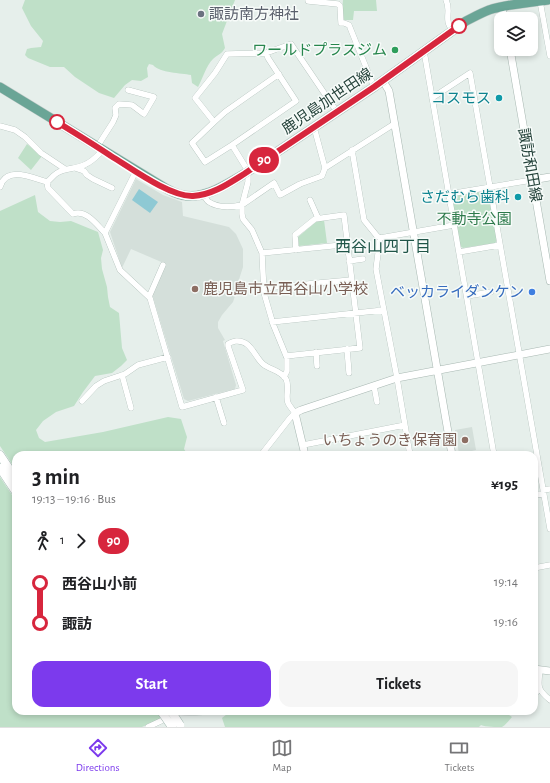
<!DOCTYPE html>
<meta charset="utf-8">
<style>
:root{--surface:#fff;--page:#f6f6f6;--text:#202124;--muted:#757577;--line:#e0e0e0;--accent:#7c3aed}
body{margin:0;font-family:"Alegreya Sans","Noto Sans JP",sans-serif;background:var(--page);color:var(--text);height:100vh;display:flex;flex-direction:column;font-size:15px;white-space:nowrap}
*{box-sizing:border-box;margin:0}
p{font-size:13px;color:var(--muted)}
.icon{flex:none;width:22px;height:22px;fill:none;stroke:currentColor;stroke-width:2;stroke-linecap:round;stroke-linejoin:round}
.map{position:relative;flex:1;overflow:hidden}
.side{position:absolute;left:12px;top:451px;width:526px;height:264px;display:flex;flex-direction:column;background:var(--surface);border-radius:12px;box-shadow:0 2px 6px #0003}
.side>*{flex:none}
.badge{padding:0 8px;border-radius:13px;font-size:14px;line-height:26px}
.fabs{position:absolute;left:494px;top:12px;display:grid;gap:8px}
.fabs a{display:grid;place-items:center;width:44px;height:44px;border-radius:8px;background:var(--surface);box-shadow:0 2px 6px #0003;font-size:20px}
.map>.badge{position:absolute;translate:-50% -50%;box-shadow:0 0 0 2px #fff}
.legs{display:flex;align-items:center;gap:6px;height:44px;padding:0 20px;font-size:13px}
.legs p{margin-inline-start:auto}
.headline{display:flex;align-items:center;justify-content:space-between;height:68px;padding:0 20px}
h1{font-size:22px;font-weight:600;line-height:30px}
.action{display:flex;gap:8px;margin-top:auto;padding:8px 20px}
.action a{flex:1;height:46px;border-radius:12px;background:var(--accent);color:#fff;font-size:16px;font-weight:600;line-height:46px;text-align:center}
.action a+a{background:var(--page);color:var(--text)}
ul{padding:0 20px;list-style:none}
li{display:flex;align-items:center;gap:14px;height:40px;font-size:15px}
li i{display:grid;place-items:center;width:6px;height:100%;margin:0 5px;background:currentColor}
li i::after{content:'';width:10px;height:10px;margin:-5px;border:3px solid;border-radius:50%;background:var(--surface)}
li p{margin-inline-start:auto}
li:first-child i{background:linear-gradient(#0000 50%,currentColor 0)}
li:last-child i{background:linear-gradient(currentColor 50%,#0000 0)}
.tabs{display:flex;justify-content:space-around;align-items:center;height:56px;border-top:1px solid var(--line);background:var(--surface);font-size:11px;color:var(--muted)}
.tabs a{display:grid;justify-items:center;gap:2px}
.tabs .active{color:var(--accent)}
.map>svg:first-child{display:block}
.built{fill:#d4dfda}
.green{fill:#bfe0c8}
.water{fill:#8ec9d4}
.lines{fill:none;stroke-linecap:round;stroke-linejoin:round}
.minor-casing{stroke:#a8b8b2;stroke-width:6}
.tertiary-casing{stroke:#a8b8b2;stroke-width:8}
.secondary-casing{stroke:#a4bbb3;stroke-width:9}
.primary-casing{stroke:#c2cac8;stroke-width:10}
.minor{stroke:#fff;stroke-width:5.5}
.tertiary{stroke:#fff;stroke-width:7}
.secondary{stroke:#fff;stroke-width:8}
.primary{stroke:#6aa596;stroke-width:9}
.secondary-bridge-casing{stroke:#a4bbb3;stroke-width:9;stroke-linecap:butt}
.secondary-bridge{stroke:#fff;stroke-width:8}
.line-1-casing{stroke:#fff;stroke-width:9}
.line-1{stroke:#d7263d;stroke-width:6}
.worship-dot{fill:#6b7280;stroke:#f7fbf9;stroke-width:1.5}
.stop-1-dot{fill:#fff;stroke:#d7263d;stroke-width:2}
.leisure-dot{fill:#2e9e5b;stroke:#f7fbf9;stroke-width:1.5}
.culture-dot{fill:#0f9aa8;stroke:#f7fbf9;stroke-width:1.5}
.education-dot{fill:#8d6e63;stroke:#f7fbf9;stroke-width:1.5}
.shop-dot{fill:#3f7fe0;stroke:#f7fbf9;stroke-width:1.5}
.labels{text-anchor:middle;stroke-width:3;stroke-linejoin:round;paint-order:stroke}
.worship-label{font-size:15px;fill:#5b616d;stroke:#f7fbf9;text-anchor:start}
.leisure-label{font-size:15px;fill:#27864d;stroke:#f7fbf9;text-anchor:end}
.culture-label{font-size:15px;fill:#0d838f;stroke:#f7fbf9;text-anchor:end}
.street-label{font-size:15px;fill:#24423a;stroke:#f7fbf9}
.park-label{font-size:15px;fill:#2d7a4b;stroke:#f7fbf9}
.education-label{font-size:15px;fill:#785e54;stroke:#f7fbf9;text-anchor:start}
.shop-label{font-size:15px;fill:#366cbe;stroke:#f7fbf9;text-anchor:end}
.neighbourhood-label{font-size:16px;fill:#1f5548;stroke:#f7fbf9}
</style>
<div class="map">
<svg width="550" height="727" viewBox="0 0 550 727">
<rect width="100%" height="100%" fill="#e6efeb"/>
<path class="built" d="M136,179L163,195L182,202L183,216L229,227L236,234L243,249V267L235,292V296L233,302L222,315L218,322V328L225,340L223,341L236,385L235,389L188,401L184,399L152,294L166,264L131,249L122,268L110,232Z
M472,427L476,450L459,454L455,430Z"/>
<path class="green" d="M25,0H235L222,34L225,48C221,55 218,54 213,59C206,66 203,78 198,87L192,83L191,75C181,73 160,73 153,65L149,64L147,68L148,77L141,81L132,80L125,85L114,98L99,93L75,77L64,67H50L28,58L25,55L27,49L31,48L41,47L43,41L31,26L22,8Z
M343,0H376L377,11H354L353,20H341Z
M27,144L42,156L31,170L18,158Z
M486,191L488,193L497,240L495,243L463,248L460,246L452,199L454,196Z
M35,195L38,212L50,221L60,222L71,221L98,232L103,250L101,258L102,269L107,287L108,297L110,307L119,313L122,348L127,360L121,366L112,373L95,376L83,392L74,406L56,412L43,421L36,430L39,438L45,442L103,432L168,417L181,419L187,437L184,449L188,455H16V470L0,446V211Z
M324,220L327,243L299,246L298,237L317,221Z
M0,477L16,501V711H157L162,718L142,727H0Z
M237,711H503L512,717C509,720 506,725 502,727C496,727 486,727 481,725L479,727H225L222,718L227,714L237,713Z"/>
<path class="water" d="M139,189L158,202L150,213L132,200Z"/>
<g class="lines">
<defs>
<path id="minor" d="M308,0V1L338,4L340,6L341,23H344L349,25L374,87
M446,0C450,8 447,13 448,21C448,24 451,28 452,31
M540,1L550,56
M424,51L494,455
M266,53L268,58L296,101L232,145L205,162L192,143L214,122L225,112L279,74
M432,98L470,73L550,529
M214,122L195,98L215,73L227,54L266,53L291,44L337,112
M0,126L15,130L25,137L41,153L65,169
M314,127L325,168L394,124
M232,145L248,171V182L242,205V214L243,219L252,230L262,253L264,293L273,324L287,358V371L284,377
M97,147L113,122L116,115L115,108L119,104L132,105L144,114L154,97L128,90
M352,150L364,220L377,236L380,238L454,225
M75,168L84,171L87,175L93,179L112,188
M136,171L105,233L120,270L150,298L182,407L243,390L228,346V344C231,342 233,342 236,341C251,340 254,356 263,364C270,370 280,370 286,379C290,387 285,396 288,403C290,407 293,410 295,413L290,418L261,455
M47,182L48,188L73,214C86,209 97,225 105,233
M0,187C6,165 33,178 47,182C51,179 54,174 59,172C67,168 77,169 86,164C93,161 97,156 103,150
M203,194C205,197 207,201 209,202C218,208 232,207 242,205L274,183L280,195L300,184L322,176L325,168
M449,194L532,180
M310,200L318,218
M380,238L376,269L397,378L410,455
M459,252L500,245
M262,253L362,243
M349,261L363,259
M264,288L351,280
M467,296L491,292
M149,297L163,265
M272,322L384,310
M347,349L349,373
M316,352L317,366
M286,356L360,348L344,215L315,219L295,235L296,250
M122,375L131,408
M374,386L377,402
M216,397L224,423
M82,401L96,386L104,381L125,374L138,365L168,357
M303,445L405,425
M543,490L550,489
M534,495L544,494
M534,568L550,565
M540,670C538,687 537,689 550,700
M534,696L539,688
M148,727L178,713L203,712L205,711"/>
<path id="tertiary" d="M502,7L504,19
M510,49L550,281
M383,81L389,91L452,455
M532,180L550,177
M305,455L295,413L301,410L397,378L550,349
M534,669L550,671"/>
<path id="secondary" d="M0,455L16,479
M0,468L16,492"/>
<path id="primary" d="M0,87L167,189C171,191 176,194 182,195C204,200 225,185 244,174L374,87L466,21C474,17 481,13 489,10C507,4 528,3 548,0"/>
</defs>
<use href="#minor" class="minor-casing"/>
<use href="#tertiary" class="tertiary-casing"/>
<use href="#secondary" class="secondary-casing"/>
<use href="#primary" class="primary-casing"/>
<use href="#minor" class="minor"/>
<use href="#tertiary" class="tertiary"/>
<use href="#secondary" class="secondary"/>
<use href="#primary" class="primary"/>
<defs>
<path id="secondary-bridge" d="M161,711L172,727
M171,711L180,725"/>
</defs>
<use href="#secondary-bridge" class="secondary-bridge-casing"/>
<use href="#secondary-bridge" class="secondary-bridge"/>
</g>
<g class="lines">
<defs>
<path id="line-1" d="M57,122C75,133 93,144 111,156C131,168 170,197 193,196C212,195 228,184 244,174L374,87L459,26"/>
</defs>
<use href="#line-1" class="line-1-casing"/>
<use href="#line-1" class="line-1"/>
</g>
<circle class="worship-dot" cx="201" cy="14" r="4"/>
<g class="stop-1-dot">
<circle cx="459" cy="26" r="7"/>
<circle cx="57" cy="122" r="7"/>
</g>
<circle class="leisure-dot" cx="395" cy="50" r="4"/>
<g class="culture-dot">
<circle cx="499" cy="98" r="4"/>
<circle cx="518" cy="197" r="4"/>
</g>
<g class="education-dot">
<circle cx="195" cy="289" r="4"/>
<circle cx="465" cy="440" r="4"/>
</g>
<circle class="shop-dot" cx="532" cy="292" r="4"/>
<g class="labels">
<g class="worship-label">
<text x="209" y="19">諏訪南方神社</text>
</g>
<g class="leisure-label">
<text x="387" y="55">ワールドプラスジム</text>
</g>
<g class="culture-label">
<text x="491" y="103">コスモス</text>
<text x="510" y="202">さだむら歯科</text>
</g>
<g class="street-label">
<text transform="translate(327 101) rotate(-34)" y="5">鹿児島加世田線</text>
<text transform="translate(530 165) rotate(80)" y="5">諏訪和田線</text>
</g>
<g class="park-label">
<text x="474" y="224">不動寺公園</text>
</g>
<g class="education-label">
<text x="203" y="294">鹿児島市立西谷山小学校</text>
<text x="457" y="445" text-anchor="end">いちょうのき保育園</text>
</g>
<g class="shop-label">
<text x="524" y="297">ベッカライダンケン</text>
</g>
<g class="neighbourhood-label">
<text x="383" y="252">西谷山四丁目</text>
</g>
</g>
</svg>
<div class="fabs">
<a><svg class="icon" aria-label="layers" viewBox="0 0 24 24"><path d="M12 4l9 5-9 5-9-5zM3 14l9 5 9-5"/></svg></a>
</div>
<b class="badge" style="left:264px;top:160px;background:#d7263d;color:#fff">90</b>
<section class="side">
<div class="headline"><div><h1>3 min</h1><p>19:13 – 19:16 · Bus</p></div><b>¥195</b></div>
<div class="legs"><svg class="icon" aria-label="walk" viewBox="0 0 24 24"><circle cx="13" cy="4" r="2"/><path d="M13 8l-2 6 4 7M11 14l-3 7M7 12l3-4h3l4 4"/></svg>1<svg class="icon" aria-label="forward" viewBox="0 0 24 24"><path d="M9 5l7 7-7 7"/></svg><b class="badge" style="background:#d7263d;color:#fff">90</b></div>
<ul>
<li><i style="color:#d7263d"></i><b>西谷山小前</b><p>19:14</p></li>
<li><i style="color:#d7263d"></i><b>諏訪</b><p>19:16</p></li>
</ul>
<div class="action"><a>Start</a><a>Tickets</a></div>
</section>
</div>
<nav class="tabs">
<a class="active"><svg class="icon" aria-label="directions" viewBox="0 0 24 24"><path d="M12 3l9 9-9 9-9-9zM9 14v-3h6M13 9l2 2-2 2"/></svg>Directions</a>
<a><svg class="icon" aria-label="map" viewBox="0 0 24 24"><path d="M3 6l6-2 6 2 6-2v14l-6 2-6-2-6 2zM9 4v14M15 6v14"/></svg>Map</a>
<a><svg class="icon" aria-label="tickets" viewBox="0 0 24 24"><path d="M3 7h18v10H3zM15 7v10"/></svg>Tickets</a>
</nav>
